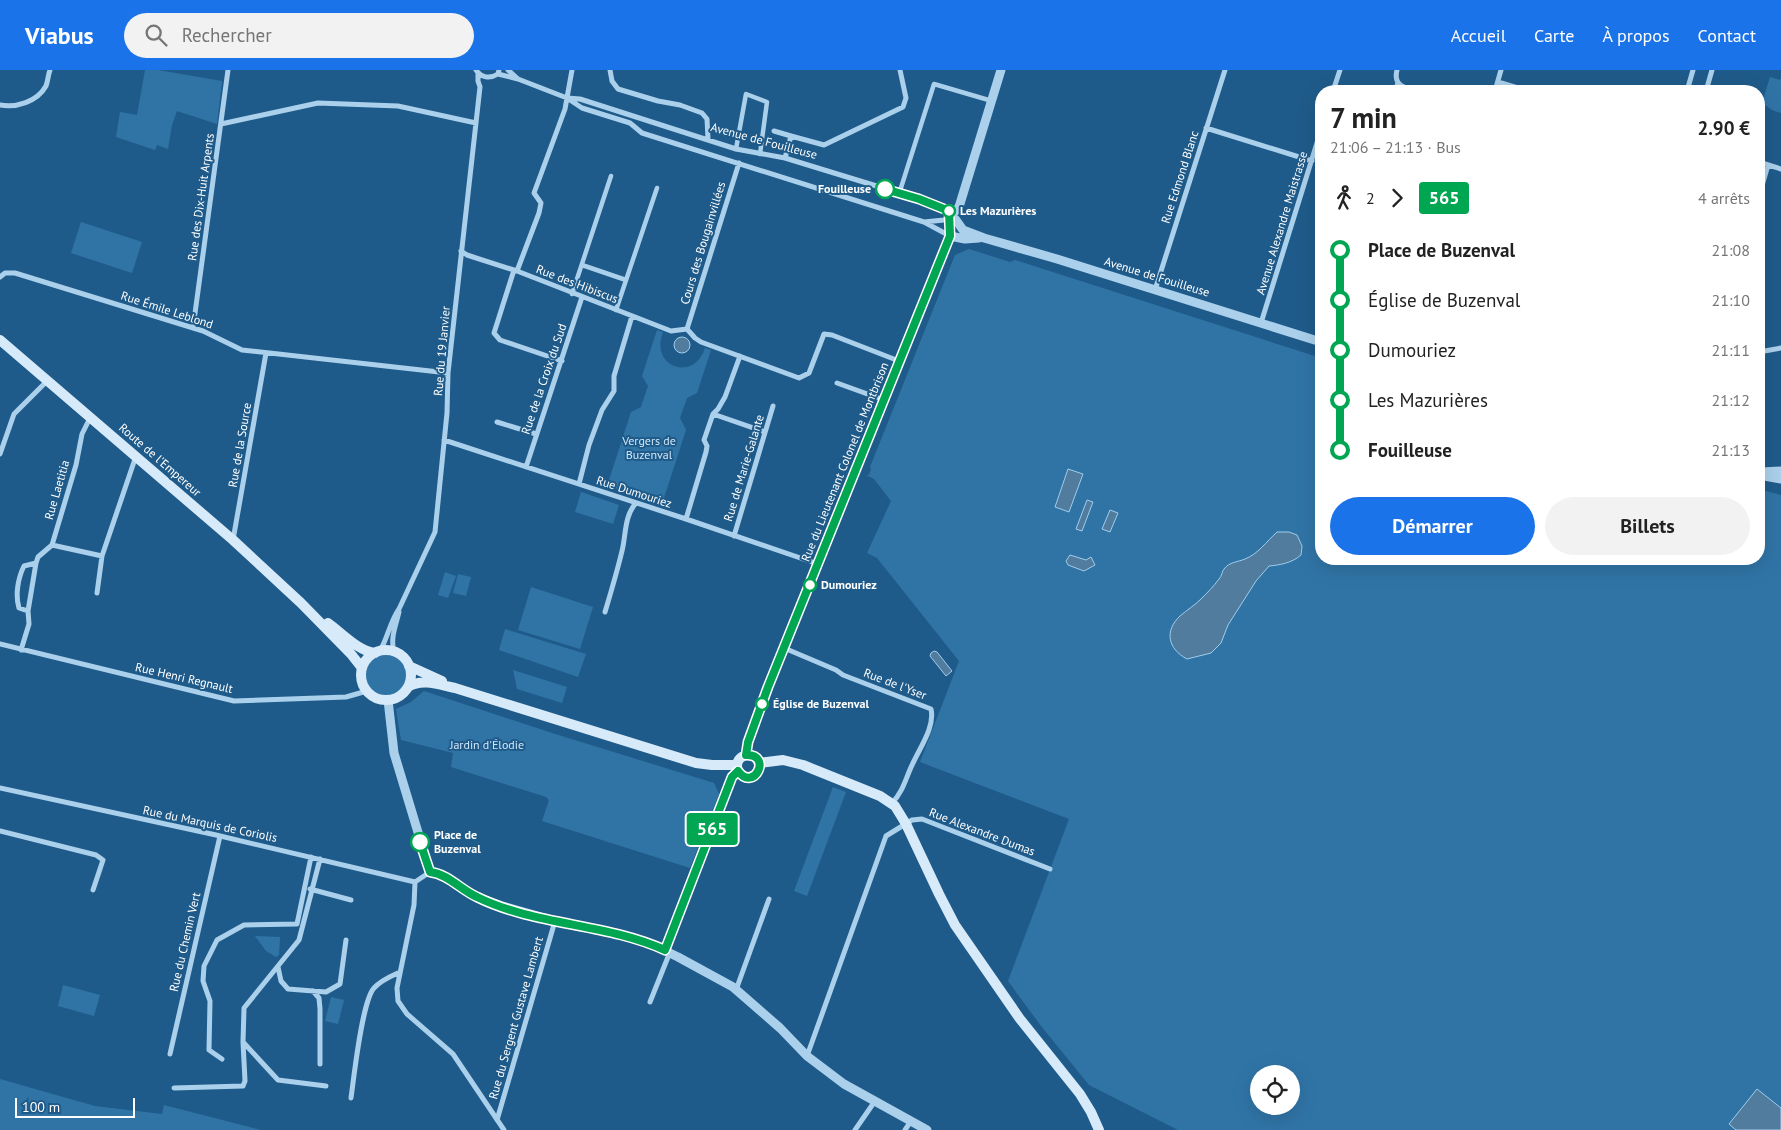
<!DOCTYPE html>
<html lang="fr">
<meta charset="utf-8">
<style>
:root{--surface:#fff;--page:#f2f2f2;--text:#222;--muted:#767676;--accent:#1a73e8}
body{margin:0;font-family:"PT Sans",sans-serif;background:var(--page);color:var(--text);height:100vh;display:flex;flex-direction:column;font-size:19px;white-space:nowrap}
*{box-sizing:border-box;margin:0}
p{font-size:16px;color:var(--muted)}
.icon{flex:none;width:28px;height:28px;fill:none;stroke:currentColor;stroke-width:2;stroke-linecap:round;stroke-linejoin:round}
.map{position:relative;flex:1;overflow:hidden}
.sheet{position:absolute;left:1315px;top:15px;width:450px;height:480px;display:flex;flex-direction:column;background:var(--surface);border-radius:20px;box-shadow:0 5px 20px #0002}
.sheet>*{flex:none}
.badge{padding:0 10px;border-radius:4px;font-size:18px;line-height:32px}
.tools{position:absolute;left:1250px;top:995px;display:grid;gap:10px}
.tools a{display:grid;place-items:center;width:50px;height:50px;border-radius:50%;background:var(--surface);box-shadow:0 5px 20px #0002;font-size:25px}
.scale{position:absolute;left:15px;bottom:12px;width:120px;box-sizing:border-box;padding-left:5px;border:2px solid #fff;border-top:0;font-size:14px;line-height:18px;white-space:nowrap;color:#fff;-webkit-text-stroke:4px #1f5b8a;paint-order:stroke}
.map>.badge{position:absolute;translate:-50% -50%;box-shadow:0 0 0 2px #fff}
.legs{display:flex;align-items:center;gap:8px;height:55px;padding:0 15px;font-size:16px}
.legs p{margin-inline-start:auto}
.headline{display:flex;align-items:center;justify-content:space-between;height:85px;padding:0 15px}
h1{font-size:28px;font-weight:800;line-height:38px}
.action{display:flex;gap:10px;margin-top:auto;padding:10px 15px}
.action a{flex:1;height:58px;border-radius:30px;background:var(--accent);color:#fff;font-size:20px;font-weight:800;line-height:58px;text-align:center}
.action a+a{background:var(--page);color:var(--text)}
ul{padding:0 15px;list-style:none}
li{display:flex;align-items:center;gap:18px;height:50px;font-size:19px}
li i{display:grid;place-items:center;width:8px;height:100%;margin:0 6px;background:currentColor}
li i::after{content:'';width:12px;height:12px;margin:-6px;border:4px solid;border-radius:50%;background:var(--surface)}
li p{margin-inline-start:auto}
li:first-child i{background:linear-gradient(#0000 50%,currentColor 0)}
li:last-child i{background:linear-gradient(currentColor 50%,#0000 0)}
header{display:flex;align-items:center;gap:30px;box-sizing:border-box;height:70px;padding:0 25px;background:var(--accent);color:#fff}
header strong{font-size:24px}
nav{display:flex;gap:28px;margin-inline-start:auto;font-size:18px}
.search{width:350px;height:45px;background:var(--page);display:flex;align-items:center;gap:12px;box-sizing:border-box;padding:0 18px;border-radius:28px;color:var(--muted);font-size:19px}
.map>svg:first-child{display:block}
.green{fill:#3074a6;fill-rule:evenodd}
.water{fill:#527c9d;stroke:#9fcded}
.lines{fill:none;stroke-linecap:round;stroke-linejoin:round}
.pedestrian{stroke:#abd0eb;stroke-width:4.5}
.minor{stroke:#abd0eb;stroke-width:5}
.tertiary{stroke:#abd0eb;stroke-width:9}
.secondary{stroke:#d7eaf9;stroke-width:10}
.line-1-casing{stroke:#fff;stroke-width:11}
.line-1{stroke:#00a651;stroke-width:8}
.stop-1-dot{fill:#fff;stroke:#00a651;stroke-width:2.5}
.labels{text-anchor:middle;stroke-width:4;stroke-linejoin:round;paint-order:stroke}
.street-label{font-size:12px;fill:#fff;stroke:#1f5b8a}
.stop-label{font-size:12px;font-weight:bold;fill:#fff;stroke:#1f5b8a;text-anchor:start}
.park-label{font-size:12px;fill:#d0e7f8;stroke:#1f5b8a}
</style>
<header>
<strong>Viabus</strong>
<div class="search"><svg class="icon" aria-label="search" viewBox="0 0 24 24"><circle cx="10" cy="10" r="6"/><path d="M15 15l6 6"/></svg>Rechercher</div>
<nav><a>Accueil</a><a>Carte</a><a>À propos</a><a>Contact</a></nav>
</header>
<div class="map">
<svg width="1781" height="1060" viewBox="0 0 1781 1060">
<rect width="100%" height="100%" fill="#1f5b8a"/>
<path class="green" d="M145,0H158L222,11L217,54L177,41L172,55L168,79L157,75L155,80L116,67L120,42L137,45Z
M1770,7L1780,10L1781,7V43L1772,40L1762,33Z
M81,152L142,172L132,203L71,183Z
M969,179L1010,192L1015,190L1321,288V489H1759V419L1781,425V1060H1178L1089,1015L1041,956L1008,911L1069,749L920,692L959,591L877,488L867,483L891,431L874,409L866,405H869L871,399L870,397L955,185ZM1259,1004H1291V1036H1259Z
M657,260L663,262C649,297 694,313 705,278L711,280L697,323L687,328L680,348L686,360L662,434L649,430L647,426L622,418L617,419L607,416L631,342L641,337L648,316L642,306Z
M581,422L619,435L613,454L575,442Z
M445,502L456,506L448,528L438,525Z
M458,504L471,507L466,526L453,523Z
M531,517L593,537L580,579L518,560Z
M505,559L586,584L578,607L499,580Z
M365 605a21 21 0 1 1 42 0a21 21 0 1 1-42 0Z
M513,600L567,617L562,633L517,619Z
M424,621L552,663L714,713L719,724L690,798L542,751L549,730L546,727L451,697L453,683L401,670L396,639L411,632Z
M833,717L846,722L807,826L794,821Z
M255,866L280,867L279,885L276,887L266,881Z
M63,915L100,925L94,946L58,936Z
M331,927L344,930L338,954L325,951Z
M0,1009L95,1036L162,1044L164,1035L261,1060H0Z"/>
<path class="water" d="M674 275a8 8 0 1 1 16 0a8 8 0 1 1-16 0Z
M1068,399L1083,404L1069,442L1055,437Z
M1087,430L1093,432L1082,461L1076,459Z
M1110,440L1118,443L1110,462L1102,459Z
M1277,462H1289L1297,465L1302,476L1301,485C1292,493 1280,495 1269,496L1256,511L1228,555L1221,573L1211,583L1187,589C1168,579 1164,561 1180,546C1187,540 1195,535 1201,529C1207,523 1214,516 1219,509C1222,506 1222,501 1224,499C1229,492 1238,492 1245,489C1258,484 1266,472 1277,462Z
M1070,485L1086,490L1091,487L1095,495L1084,501L1068,495L1066,491Z
M934,581L937,582L952,601L946,606L930,586L931,583Z
M1757,1019L1781,1038V1060H1736L1729,1054Z"/>
<g class="lines">
<path class="pedestrian" d="M736,79L746,24L767,32L760,84
M899,124L934,14L992,31
M582,195L626,210
M572,224L611,106
M616,240L657,118"/>
<path class="minor" d="M476,0C481,8 490,9 498,4L499,0
M508,0L518,9
M610,0L612,11L618,19L658,31L680,35L702,43L707,49L708,69
M1397,0C1393,15 1404,18 1415,21
M498,4L518,9L567,28L582,38L630,53L642,63L924,152L950,166L768,617L749,672L746,685
M1498,12L1528,21
M1333,21L1340,0
M1395,21L1398,13
M1495,21L1501,0
M1687,21L1693,0
M1706,21L1712,0
M567,28L580,29L736,79L785,88L919,129L949,141L950,147L944,150L924,152
M0,35C16,38 37,32 46,16C48,11 48,5 50,0
M221,54L318,33L398,36L476,53
M1206,58L1312,91
M774,61L791,66
M785,88L791,66L824,75L903,37L906,28L900,0
M1759,92L1781,99
M1759,126L1768,95
M461,181L467,185L517,201L671,261L687,259
M514,200L494,263L500,270L562,291
M517,201L539,143L541,133L534,123L565,39L572,0
M0,207L5,203H15L203,261L242,280L448,303
M1155,220L1225,0
M1261,253L1321,60
M193,258L228,0
M687,259L695,268L701,272L799,308L809,303L824,264L832,265L899,291
M687,259L739,93
M1759,282L1781,278
M837,313L884,330
M713,344L765,362
M497,352L536,364
M444,370L686,449L818,494
M0,384L14,344L47,311
M526,397L582,227
M579,414L589,375L602,340L614,321V306L632,246
M686,449L706,382L707,376L704,370L713,344L718,339L725,327L740,286
M734,466L773,336
M233,470L266,283
M52,475L102,486L136,386
M97,523L102,486
M28,541L19,538C15,525 18,508 24,496L36,493
M605,542C611,522 617,502 622,481C626,466 624,446 636,433
M0,574L234,631L346,627L367,621
M784,578L836,600L843,605L931,639C935,656 921,676 914,691C906,706 904,721 892,733
M21,580L29,554L28,541L36,493L38,487L52,475L76,395L82,364L90,348
M380,581C388,567 390,552 399,539L435,462L447,343L448,303L480,17L478,11V4
M394,582C390,568 396,555 399,542
M0,718L216,765L415,812
M0,761L96,785L103,790L93,820
M320,789L299,870L244,938L243,972L278,1010L326,1016
M415,812L414,835L397,918L398,931L407,944L453,984L504,1060
M415,812L430,802
M310,819L351,830
M278,897L281,911L288,919L326,922L340,914L346,870
M736,920L769,829
M313,921L319,928L320,939V994
M650,932L670,882
M170,984L220,766
M807,986L886,766L912,750L922,749L1050,799
M222,989L209,980L210,931L203,911L204,896L217,870L244,855L297,854L311,787
M174,1018L243,1016L245,1011L243,972
M351,1028C354,1007 362,931 374,918C381,910 391,906 400,902
M497,1050L555,851
M855,1060L875,1031
M905,1060L911,1051"/>
<path class="tertiary" d="M950,147L956,150L963,160L984,168L1057,189L1321,272
M950,147L959,137L1001,0
M950,147V166
M950,166L965,169L979,168
M1761,402L1781,401
M1759,405L1781,409
M388,630L394,683L430,802L442,805L477,827L502,836L562,853L615,863L653,875L678,887L733,917L780,958L807,986L844,1014L927,1060
M665,880L732,707L738,701"/>
<path class="secondary" d="M0,270L233,470L301,533L351,584L362,598
M328,553C342,563 358,581 375,583
M361 605a25 25 0 1 1 50 0a25 25 0 1 1-50 0Z
M409,596L442,611
M408,617C422,608 440,615 455,618L696,693L712,695H737
M737 696a11 11 0 1 1 22 0a11 11 0 1 1-22 0Z
M759,693L783,690L803,695L880,726L895,736L906,754L939,824L955,855L1020,949L1080,1024L1091,1042L1099,1060"/>
</g>
<g class="lines">
<defs>
<path id="line-1" d="M420,772L430,802C448,804 461,820 477,827C536,856 606,853 665,880L732,707L738,701C754,723 773,684 746,685L748,672L768,617L950,166L949,141L919,129L885,119"/>
</defs>
<use href="#line-1" class="line-1-casing"/>
<use href="#line-1" class="line-1"/>
</g>
<g class="stop-1-dot">
<circle cx="885" cy="119" r="9"/>
<circle cx="949" cy="141" r="6"/>
<circle cx="810" cy="515" r="6"/>
<circle cx="762" cy="634" r="6"/>
<circle cx="420" cy="772" r="9"/>
</g>
<g class="labels">
<g class="street-label">
<text transform="translate(764 71) rotate(15)" y="4">Avenue de Fouilleuse</text>
<text transform="translate(1180 107) rotate(-72)" y="4">Rue Edmond Blanc</text>
<text transform="translate(201 127) rotate(-82)" y="4">Rue des Dix-Huit Arpents</text>
<text transform="translate(1282 153) rotate(-73)" y="4">Avenue Alexandre Maistrasse</text>
<text transform="translate(703 173) rotate(-73)" y="4">Cours des Bougainvillées</text>
<text transform="translate(1157 207) rotate(17)" y="4">Avenue de Fouilleuse</text>
<text transform="translate(577 214) rotate(21)" y="4">Rue des Hibiscus</text>
<text transform="translate(167 240) rotate(18)" y="4">Rue Émile Leblond</text>
<text transform="translate(442 281) rotate(-85)" y="4">Rue du 19 Janvier</text>
<text transform="translate(544 309) rotate(-71)" y="4">Rue de la Croix du Sud</text>
<text transform="translate(240 375) rotate(-80)" y="4">Rue de la Source</text>
<text transform="translate(160 390) rotate(41)" y="4">Route de l'Empereur</text>
<text transform="translate(845 392) rotate(-68)" y="4">Rue du Lieutenant Colonel de Montbrison</text>
<text transform="translate(744 398) rotate(-73)" y="4">Rue de Marie-Galante</text>
<text transform="translate(57 420) rotate(-74)" y="4">Rue Laetitia</text>
<text transform="translate(634 422) rotate(18)" y="4">Rue Dumouriez</text>
<text transform="translate(184 608) rotate(13)" y="4">Rue Henri Regnault</text>
<text transform="translate(895 614) rotate(21)" y="4">Rue de l'Yser</text>
<text transform="translate(210 754) rotate(12)" y="4">Rue du Marquis de Coriolis</text>
<text transform="translate(982 762) rotate(21)" y="4">Rue Alexandre Dumas</text>
<text transform="translate(185 872) rotate(-77)" y="4">Rue du Chemin Vert</text>
<text transform="translate(516 948) rotate(-74)" y="4">Rue du Sergent Gustave Lambert</text>
</g>
<g class="stop-label">
<text x="871" y="123" text-anchor="end">Fouilleuse</text>
<text x="960" y="145">Les Mazurières</text>
<text x="821" y="519">Dumouriez</text>
<text x="773" y="638">Église de Buzenval</text>
<text x="434" y="769">Place de<tspan x="434" dy="14">Buzenval</tspan></text>
</g>
<g class="park-label">
<text x="649" y="375">Vergers de<tspan x="649" dy="14">Buzenval</tspan></text>
<text x="487" y="679">Jardin d'Élodie</text>
</g>
</g>
</svg>
<div class="tools">
<a><svg class="icon" aria-label="locate" viewBox="0 0 24 24"><circle cx="12" cy="12" r="6"/><path d="M12 2v4M12 18v4M2 12h4M18 12h4"/></svg></a>
</div>
<div class="scale">100 m</div>
<b class="badge" style="left:712px;top:759px;background:#00a651;color:#fff">565</b>
<section class="sheet">
<div class="headline"><div><h1>7 min</h1><p>21:06 – 21:13 · Bus</p></div><b>2.90 €</b></div>
<div class="legs"><svg class="icon" aria-label="walk" viewBox="0 0 24 24"><circle cx="13" cy="4" r="2"/><path d="M13 8l-2 6 4 7M11 14l-3 7M7 12l3-4h3l4 4"/></svg>2<svg class="icon" aria-label="forward" viewBox="0 0 24 24"><path d="M9 5l7 7-7 7"/></svg><b class="badge" style="background:#00a651;color:#fff">565</b><p>4 arrêts</p></div>
<ul>
<li><i style="color:#00a651"></i><b>Place de Buzenval</b><p>21:08</p></li>
<li><i style="color:#00a651"></i><span>Église de Buzenval</span><p>21:10</p></li>
<li><i style="color:#00a651"></i><span>Dumouriez</span><p>21:11</p></li>
<li><i style="color:#00a651"></i><span>Les Mazurières</span><p>21:12</p></li>
<li><i style="color:#00a651"></i><b>Fouilleuse</b><p>21:13</p></li>
</ul>
<div class="action"><a>Démarrer</a><a>Billets</a></div>
</section>
</div>
